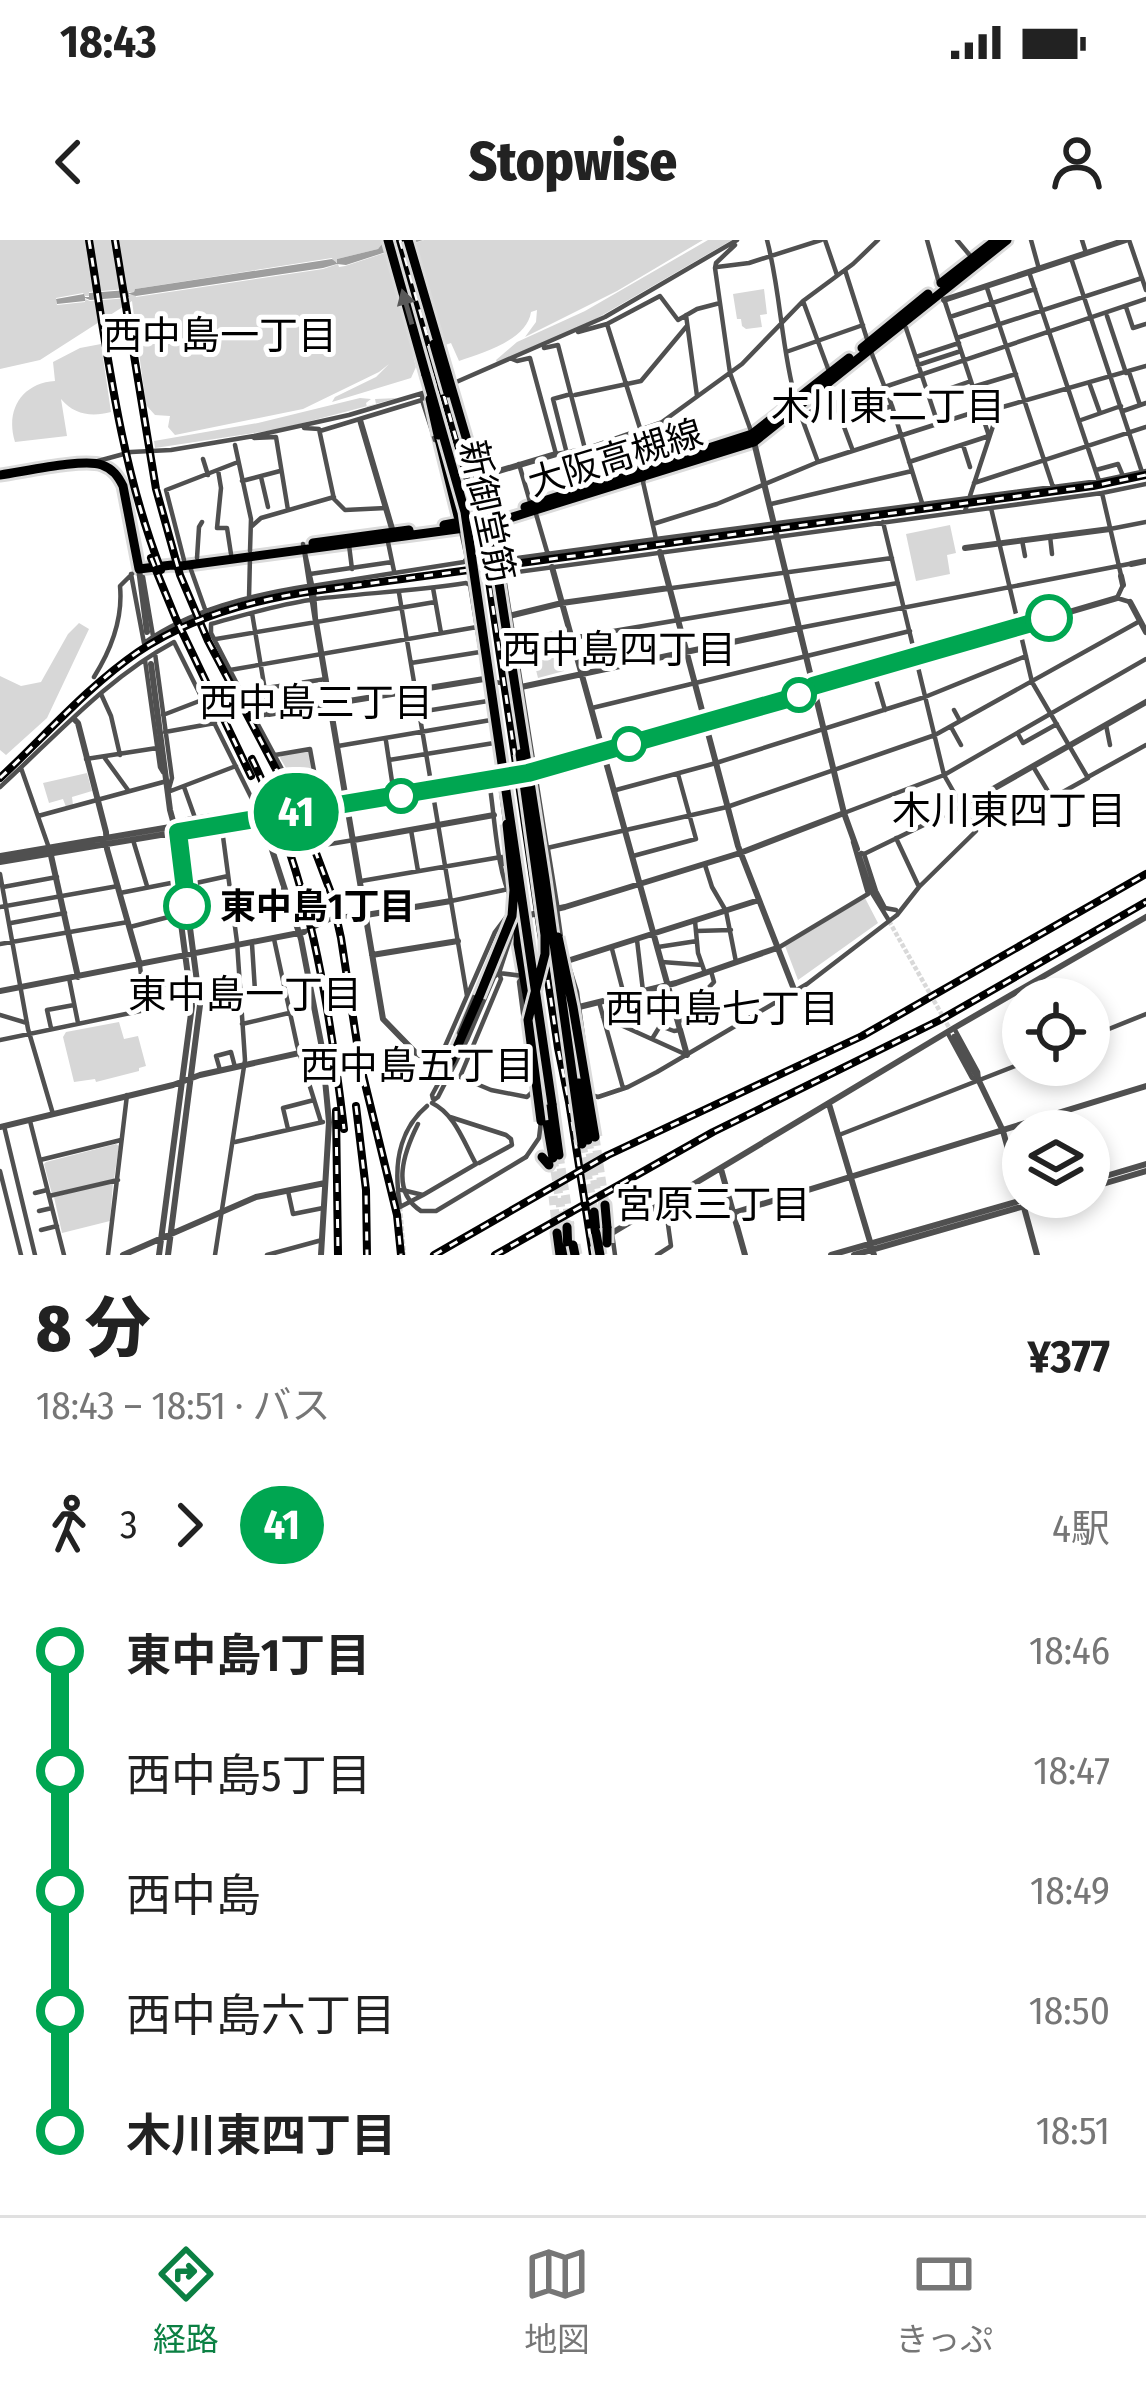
<!DOCTYPE html>
<html lang="ja">
<meta charset="utf-8">
<style>
:root{--surface:#fff;--page:#f6f6f6;--text:#222;--muted:#767676;--line:#e0e0e0;--accent:#0b8043}
body{margin:0;font-family:"Fira Sans Condensed","Noto Sans JP",sans-serif;background:var(--page);color:var(--text);height:100vh;display:flex;flex-direction:column;font-size:45px;white-space:nowrap}
*{box-sizing:border-box;margin:0}
p{font-size:39px;color:var(--muted)}
.icon{flex:none;width:66px;height:66px;fill:none;stroke:currentColor;stroke-width:2;stroke-linecap:round;stroke-linejoin:round}
.map{position:relative;height:1015px;overflow:hidden}
.drawer{display:flex;flex-direction:column;background:var(--surface);flex:1}
.drawer>*{flex:none}
.badge{padding:0 24px;border-radius:39px;font-size:42px;line-height:78px}
.fabs{position:absolute;left:1002px;top:738px;display:grid;gap:24px}
.fabs a{display:grid;place-items:center;width:108px;height:108px;border-radius:50%;background:var(--surface);box-shadow:0 6px 18px #0003;font-size:60px}
.map>.badge{position:absolute;translate:-50% -50%;box-shadow:0 0 0 6px #fff}
.legs{display:flex;align-items:center;gap:18px;height:132px;padding:0 36px;font-size:39px}
.legs p{margin-inline-start:auto}
.summary{display:flex;align-items:center;justify-content:space-between;height:204px;padding:0 36px}
h1{font-size:66px;font-weight:800;line-height:90px}
ul{padding:0 36px;list-style:none}
li{display:flex;align-items:center;gap:42px;height:120px;font-size:45px}
li i{display:grid;place-items:center;width:18px;height:100%;margin:0 15px;background:currentColor}
li i::after{content:'';width:30px;height:30px;margin:-15px;border:9px solid;border-radius:50%;background:var(--surface)}
li p{margin-inline-start:auto}
li:first-child i{background:linear-gradient(#0000 50%,currentColor 0)}
li:last-child i{background:linear-gradient(currentColor 50%,#0000 0)}
.status{display:flex;justify-content:space-between;align-items:center;height:84px;padding:0 60px;background:var(--surface);direction:ltr}
.status svg{height:33px;fill:currentColor}
header{display:flex;justify-content:space-between;align-items:center;height:156px;padding:0 36px;background:var(--surface);font-size:54px;font-weight:800}
.dock{display:flex;justify-content:space-around;align-items:center;height:168px;border-top:3px solid var(--line);background:var(--surface);font-size:33px;color:var(--muted)}
.dock a{display:grid;justify-items:center;gap:6px}
.dock .active{color:var(--accent)}
.map>svg:first-child{display:block}
.green{fill:#d7d7d7}
.water{fill:#9e9e9e}
.lines{fill:none;stroke-linecap:round;stroke-linejoin:round}
.minor-tunnel{stroke:#d9d9d9;stroke-width:4.5;stroke-dasharray:4.5 2;stroke-linecap:butt}
.tertiary-tunnel{stroke:#d9d9d9;stroke-width:6;stroke-dasharray:6 3;stroke-linecap:butt}
.trunk-tunnel{stroke:#d9d9d9;stroke-width:9;stroke-dasharray:9 4.5;stroke-linecap:butt}
.primary-casing{stroke:#dbdbdb;stroke-width:15}
.trunk-casing{stroke:#dbdbdb;stroke-width:15}
.minor{stroke:#505050;stroke-width:4.5}
.tertiary{stroke:#505050;stroke-width:6}
.primary{stroke:#000;stroke-width:9}
.trunk{stroke:#000;stroke-width:9}
.rail-casing{stroke:#000;stroke-width:8}
.rail{stroke:#fff;stroke-width:3;stroke-dasharray:9;stroke-linecap:butt}
.trunk-bridge-casing{stroke:#dbdbdb;stroke-width:15;stroke-linecap:butt}
.minor-bridge{stroke:#505050;stroke-width:4.5}
.trunk-bridge{stroke:#000;stroke-width:9}
.oneway{fill:#595959}
.line-1-casing{stroke:#fff;stroke-width:27}
.line-1{stroke:#00a651;stroke-width:18}
.stop-1-dot{fill:#fff;stroke:#00a651;stroke-width:6}
.labels{text-anchor:middle;stroke-width:10;stroke-linejoin:round;paint-order:stroke}
.street-label{font-size:36px;fill:#000;stroke:#fff}
.stop-label{font-size:36px;font-weight:bold;fill:#000;stroke:#fff;text-anchor:start}
.neighbourhood-label{font-size:39px;fill:#000;stroke:#fff}
</style>
<div class="status"><b>18:43</b><svg viewBox="0 0 49 12"><path d="M0 12V9h3v3zM5 12V6h3v6zM10 12V3h3v9zM15 12V0h3v12zM26 1h20v11H26zM47 4h2v5h-2z"/></svg></div>
<header><svg class="icon" aria-label="back" viewBox="0 0 24 24"><path d="M15 5l-7 7 7 7"/></svg>Stopwise<svg class="icon" aria-label="person" viewBox="0 0 24 24"><circle cx="12" cy="8" r="4"/><path d="M4 21q1-7 8-7t8 7"/></svg></header>
<div class="map">
<svg width="1146" height="1015" viewBox="0 0 1146 1015">
<rect width="100%" height="100%" fill="#fff"/>
<path class="green" d="M0,0H398L382,4L378,9L337,19V22L334,23L332,18L135,49L134,52H128L127,49L89,52V56H85L83,53L56,58L57,65L85,62V59L90,61L129,58V55L135,54L136,57L323,29L338,24L339,27L345,26L424,0H703L617,51L525,97L536,82L537,70L531,72C527,100 483,113 459,121L451,103L413,116L416,127L411,138L332,162L335,157L376,137L389,124L379,132L303,169L175,195L168,187L170,176L155,175L146,165L132,61L40,120L0,129Z
M708,0H732L594,80L497,123L496,120L517,102L585,71Z
M764,49L767,74L760,75L762,87L746,89L742,86L741,79H737L733,54Z
M101,104L111,172C92,177 74,175 61,159L67,196L15,202C5,170 22,143 55,141L53,122L80,108Z
M360,158L371,159L366,163L367,167L376,164L375,159L398,158L280,189L155,208L154,201L258,183Z
M950,285L956,313L947,315L950,334L916,341L906,294Z
M79,383L89,389L47,478L6,515L0,510V436L21,446L41,442L68,394Z
M552,391L564,431L538,438L528,398Z
M309,510L316,553L303,556L280,518L281,515Z
M87,533L92,551L72,557L73,565L66,567L63,559L49,563L43,543Z
M865,658L878,683L798,740L785,706Z
M119,782L124,799L138,796L146,826L139,828V831L96,842L95,839L74,842L63,797L66,792Z
M116,904L119,906L114,939L52,954L44,924L46,922Z
M113,942L110,981L62,993L54,957Z"/>
<path class="water" d="M399,0H423L346,25L337,24L323,28L136,56L129,54V57L90,60L85,58V61L57,64L56,59L84,54L85,57H89V53L127,50L129,53L134,52L135,49L332,19L337,23V19L378,9L382,4Z"/>
<g class="lines">
<path class="minor-tunnel" d="M889,681L951,791
M400,967L404,1015"/>
<path class="tertiary-tunnel" d="M264,571L299,566
M267,577L302,571"/>
<path class="trunk-tunnel" d="M595,897L605,965
M588,900L597,954
M582,904L594,972
M559,915L570,985
M553,918L564,988
M553,956L557,993"/>
<defs>
<path id="primary" d="M941,43L996,0
M862,108L928,54
M0,235C23,232 83,218 102,225C113,229 118,236 123,246L139,329L172,325L181,326L487,285L754,202L1007,0
M525,267L752,194L849,118
M444,285L492,276
M313,303L409,290"/>
<path id="trunk" d="M388,0L426,135
M448,153L488,286
M438,195L458,276L466,292
M519,664L518,704L530,772
M564,746L569,773
M445,830L451,821L479,757
M552,864L559,915
M544,865L553,918
M542,917L549,925
M605,965L607,988
M594,972L596,993
M567,987L568,1015
M557,993L560,1015"/>
</defs>
<use href="#primary" class="primary-casing"/>
<use href="#trunk" class="trunk-casing"/>
<path class="minor" d="M767,0C781,53 781,108 796,161
M825,0L837,35
M927,0L939,43
M957,0L973,19
M1031,0L1039,29
M1082,0L1086,13
M1129,0L1146,50
M735,5L716,23L715,28L730,133L751,191
M1071,18L1142,232
M717,27L749,23L821,0
M845,30L867,99
M1029,32L1099,241
M987,48L1053,247
M944,59L989,196
M803,61L830,134
M1126,67L1133,88L1146,84
M686,75L697,156
M1107,76L1126,133
M950,77L1035,49
M902,83L906,88L938,184
M607,84L651,223L648,226
M578,92L607,84L660,56L678,80L697,69L720,63
M957,98L1142,38
M544,108L558,105L585,209L597,242
M870,109L892,166L922,263
M786,112L863,85
M916,117L959,103
M512,119L517,121L530,118L556,214L585,209L662,182L742,124L803,61L853,24L878,0
M918,125L961,111
M1129,132L1140,165
M454,143L605,77L737,0
M828,144L853,211
M1090,145L1100,173
M976,146L1016,134
M423,153L422,160L435,200
M575,155L641,141L686,87
M928,156L971,141
M798,168L818,222
M1123,171L1146,163
M801,175L1146,59
M1081,180L1121,166
M843,182L892,166
M304,188L319,189L334,259L345,270L386,268
M320,191L422,160
M254,198L276,197L288,270
M235,205L251,279L250,311
M963,205L970,227
M566,210L553,159L571,154
M203,219L208,235
M98,221L131,212L171,210L254,196L349,175L443,147
M909,222L989,196
M519,224L531,265
M218,230L221,248L217,288H227L231,314
M1096,230L1118,224L1123,236
M645,236L643,242L656,299L1099,241L1146,231
M261,237L268,267
M242,241L280,231
M974,243L1146,187
M1102,253L1121,335
M490,263L497,275
M771,264L912,231
M991,268L1032,442L1088,538L1052,558L1034,528
M965,271L999,168
M536,274L548,315
M653,284L717,264L818,222L981,170L996,166L999,168L1146,126
M252,286L261,278L334,257
M492,288L497,293L547,608L727,567L935,495L1140,381
M1110,289L1146,282
M1050,296L1052,314
M1022,300L1025,316
M388,302L394,331
M303,304L314,354L316,381
M349,305L352,329
M304,310L315,381
M197,318L199,287L202,282
M184,320L166,250L238,222
M502,320L656,299
M190,327L206,372
M131,334L144,403C191,370 251,355 308,346
M310,334L392,322
M503,334L1102,253L1146,244
M143,337L153,396
M1123,345L1117,358L1130,362
M312,346L464,322L467,318L461,291
M433,348L441,393
M672,348L892,318
M399,353L467,756
M249,358L250,317
M315,359C366,353 415,351 466,343L470,345L488,456
M252,373L269,474L254,477L211,393V384C244,375 276,365 310,360
M799,388L1129,324
M572,398L898,343
M216,399L435,362
M155,413L172,538L168,552L236,526
M145,420L160,527L163,532
M411,423L480,412
M873,429L885,470
M230,430L477,387
M94,437C111,410 123,378 120,346L132,334
M491,441L515,446
M266,448L326,439
M101,454L111,476L120,515
M592,468L910,391
M954,470L960,481
M419,472L488,461
M163,475L202,460
M254,477L299,561
M1106,485L1110,505
M951,487L961,505
M493,491L505,581
M165,492L215,483
M1018,494L1023,503L1057,484
M386,501L393,548
M338,506L491,480
M275,515L310,509L319,558
M104,517L128,550
M86,519L157,508
M389,520L494,503
M21,528L49,608
M1088,537L1146,505
M489,541C495,576 496,629 512,660
M0,547C56,496 107,438 174,402L256,567
M184,547L194,575
M616,550L716,523L925,457L1026,416
M844,573L944,535L1146,419
M38,576L167,541
M178,583L188,579L343,556
M411,590L418,631
M896,598L919,647
M133,600L147,646
M181,601L188,594L342,569L348,564
M318,606L354,600
M861,613L864,614L876,651L885,668L896,670
M859,614L872,653L888,679
M864,614L961,567
M633,616L696,599L678,534
M503,624L506,610
M705,625L712,647L726,671L736,722
M0,634L28,789L53,874
M361,641L501,617
M187,645L228,636
M3,647L57,637
M120,653L176,642
M232,661L284,650
M451,661L504,650
M0,667L118,646
M557,669L561,697
M695,681L698,713L705,733
M11,683L65,673
M130,687L180,674
M696,691L731,690
M304,692L335,677L364,675
M274,699L297,805L321,882
M637,700L643,751
M0,704L128,682
M658,707L697,701
M778,708L868,654L853,602
M612,709L624,755
M567,720L577,752L587,826
M662,722L702,725
M499,733L523,736L519,742L533,851L527,857L491,850L460,837L501,739Z
M69,738L78,783
M143,750L189,741
M240,753L255,751L252,704
M599,762L623,848
M0,775L27,783
M603,777L687,815
M679,781L688,778L694,763L714,742L711,731
M242,784L289,773
M51,788L47,770L74,765
M954,788L978,832L979,841
M947,792L972,838L979,841
M459,793L485,731
M954,796L976,836
M1089,797L1146,774
M652,799L660,786L674,791L680,790
M0,800L145,770L140,726
M417,814L431,824L439,820L495,692L507,676H513
M220,830L216,816L231,812L235,827
M591,855L598,857L628,847L657,832L807,744L897,675L919,647L976,591L944,535L883,282
M433,859L432,855L445,831
M434,860L438,857L467,800L494,737L499,733L514,687
M427,866C402,887 395,918 398,949L423,955L476,924C464,903 455,874 432,863
M450,877L506,895L511,899L512,905L479,923
M30,881L64,1015
M4,886L35,1015
M288,889L283,868L314,860
M839,895L1023,823
M235,902L323,882
M526,917L539,898L541,881
M40,920L121,900
M0,931L21,1015
M288,951L293,974L323,968
M398,951L400,967L423,955
M35,953L47,950
M49,956L118,940
M39,971L52,968
M41,990L57,986
M612,993L615,1015
M108,1015L127,855
M215,1015L245,820L237,702L222,589
M267,1015L322,1000
M657,1015L671,1006L665,963"/>
<path class="tertiary" d="M944,60L1126,0
M360,180L393,292
M482,236L556,214
M965,308L1110,289
M660,312L738,606L795,752
M1131,324L1146,321
M552,327L687,815
M139,329L147,392
M1121,336L1123,345
M1130,362L1146,392
M509,376L562,363L669,348
M316,382L383,779L416,813
M151,424L170,570L179,603L200,765L168,1015
M521,447L799,388
M269,474L484,439
M74,479L78,483L106,592L107,609L140,725
M299,566L483,533L543,520L798,446L823,444L1117,358
M963,566L1146,462
M302,571L528,533L805,454L813,446
M844,573L857,609
M263,582L301,699L322,808L329,882L321,1015
M354,600L494,575
M547,608L557,669
M50,611L78,737
M0,616L264,571
M0,622L267,577
M366,675L451,661
M525,676L565,667L740,613L844,573L754,202
M372,715L458,701
M567,721L759,660
M0,751L304,692
M579,767L676,743L777,708
M979,841L1003,891L1037,1015
M829,864L874,1015
M0,887L173,845L200,835L322,808
M721,929L745,1015
M1089,941L1146,924
M1089,948L1146,931
M733,973L1146,846
M607,996L954,788L1146,677
M123,1015L256,957L325,943
M159,1015L192,766L169,593L173,585
M831,1015L1033,957
M854,1015L1056,957"/>
<use href="#primary" class="primary"/>
<use href="#trunk" class="trunk"/>
<defs>
<path id="rail" d="M89,0C107,111 120,224 161,330
M115,0L156,249L180,335L208,401L305,584L331,653L341,698L360,823L397,975L401,1015
M400,0L481,287L558,808L569,862L593,1015
M151,318L176,379L251,536
M252,519C309,635 329,762 344,889
M0,538C45,496 87,447 138,412C190,377 252,360 313,351L1093,246L1146,235
M356,866L366,950L367,1015
M336,871L338,1015
M434,1015L608,915L862,796L1146,634
M495,1015L713,892L940,780L1146,662"/>
</defs>
<use href="#rail" class="rail-casing"/>
<use href="#rail" class="rail"/>
<defs>
<path id="trunk-bridge" d="M408,0L488,272L545,639L582,904
M434,104L448,153
M426,135L465,272L552,864
M430,159L438,195
M520,514L545,695V714L528,780L541,881
M558,697L573,767L595,897
M479,757L512,676L514,650L507,584
M579,843L588,900
M596,993L600,1015
M607,1003V988
M573,1005L575,1015"/>
</defs>
<use href="#trunk-bridge" class="trunk-bridge-casing"/>
<path class="minor-bridge" d="M418,884C404,912 390,951 421,971H436L526,917"/>
<use href="#trunk-bridge" class="trunk-bridge"/>
</g>
<defs><path id="oneway-solid" d="M-6-.8H1V-3.2L6.5 0L1 3.2V.8H-6Z" transform="scale(3)"/></defs>
<use class="oneway" href="#oneway-solid" transform="translate(407 67) rotate(-106)"/>
<g class="lines">
<defs>
<path id="line-1" d="M187,666L178,592L528,533L805,454L813,446L1049,378"/>
</defs>
<use href="#line-1" class="line-1-casing"/>
<use href="#line-1" class="line-1"/>
</g>
<g class="stop-1-dot">
<circle cx="1049" cy="378" r="21"/>
<circle cx="799" cy="455" r="15"/>
<circle cx="629" cy="504" r="15"/>
<circle cx="401" cy="556" r="15"/>
<circle cx="187" cy="666" r="21"/>
</g>
<g class="labels">
<g class="street-label">
<text transform="translate(615 217) rotate(-17)" y="13">大阪高槻線</text>
<text transform="translate(488 271) rotate(78)" y="13">新御堂筋</text>
</g>
<g class="stop-label">
<text x="220" y="679">東中島1丁目</text>
</g>
<g class="neighbourhood-label">
<text x="220" y="109">西中島一丁目</text>
<text x="888" y="180">木川東二丁目</text>
<text x="619" y="423">西中島四丁目</text>
<text x="316" y="476">西中島三丁目</text>
<text x="1009" y="584">木川東四丁目</text>
<text x="245" y="768">東中島一丁目</text>
<text x="722" y="782">西中島七丁目</text>
<text x="417" y="839">西中島五丁目</text>
<text x="713" y="978">宮原三丁目</text>
</g>
</g>
</svg>
<div class="fabs">
<a><svg class="icon" aria-label="locate" viewBox="0 0 24 24"><circle cx="12" cy="12" r="6"/><path d="M12 2v4M12 18v4M2 12h4M18 12h4"/></svg></a>
<a><svg class="icon" aria-label="layers" viewBox="0 0 24 24"><path d="M12 4l9 5-9 5-9-5zM3 14l9 5 9-5"/></svg></a>
</div>
<b class="badge" style="left:296px;top:572px;background:#00a651;color:#fff">41</b>
</div>
<section class="drawer">
<div class="summary"><div><h1>8 分</h1><p>18:43 – 18:51 · バス</p></div><b>¥377</b></div>
<div class="legs"><svg class="icon" aria-label="walk" viewBox="0 0 24 24"><circle cx="13" cy="4" r="2"/><path d="M13 8l-2 6 4 7M11 14l-3 7M7 12l3-4h3l4 4"/></svg>3<svg class="icon" aria-label="forward" viewBox="0 0 24 24"><path d="M9 5l7 7-7 7"/></svg><b class="badge" style="background:#00a651;color:#fff">41</b><p>4駅</p></div>
<ul>
<li><i style="color:#00a651"></i><b>東中島1丁目</b><p>18:46</p></li>
<li><i style="color:#00a651"></i><span>西中島5丁目</span><p>18:47</p></li>
<li><i style="color:#00a651"></i><span>西中島</span><p>18:49</p></li>
<li><i style="color:#00a651"></i><span>西中島六丁目</span><p>18:50</p></li>
<li><i style="color:#00a651"></i><b>木川東四丁目</b><p>18:51</p></li>
</ul>
</section>
<nav class="dock">
<a class="active"><svg class="icon" aria-label="directions" viewBox="0 0 24 24"><path d="M12 3l9 9-9 9-9-9zM9 14v-3h6M13 9l2 2-2 2"/></svg>経路</a>
<a><svg class="icon" aria-label="map" viewBox="0 0 24 24"><path d="M3 6l6-2 6 2 6-2v14l-6 2-6-2-6 2zM9 4v14M15 6v14"/></svg>地図</a>
<a><svg class="icon" aria-label="tickets" viewBox="0 0 24 24"><path d="M3 7h18v10H3zM15 7v10"/></svg>きっぷ</a>
</nav>
